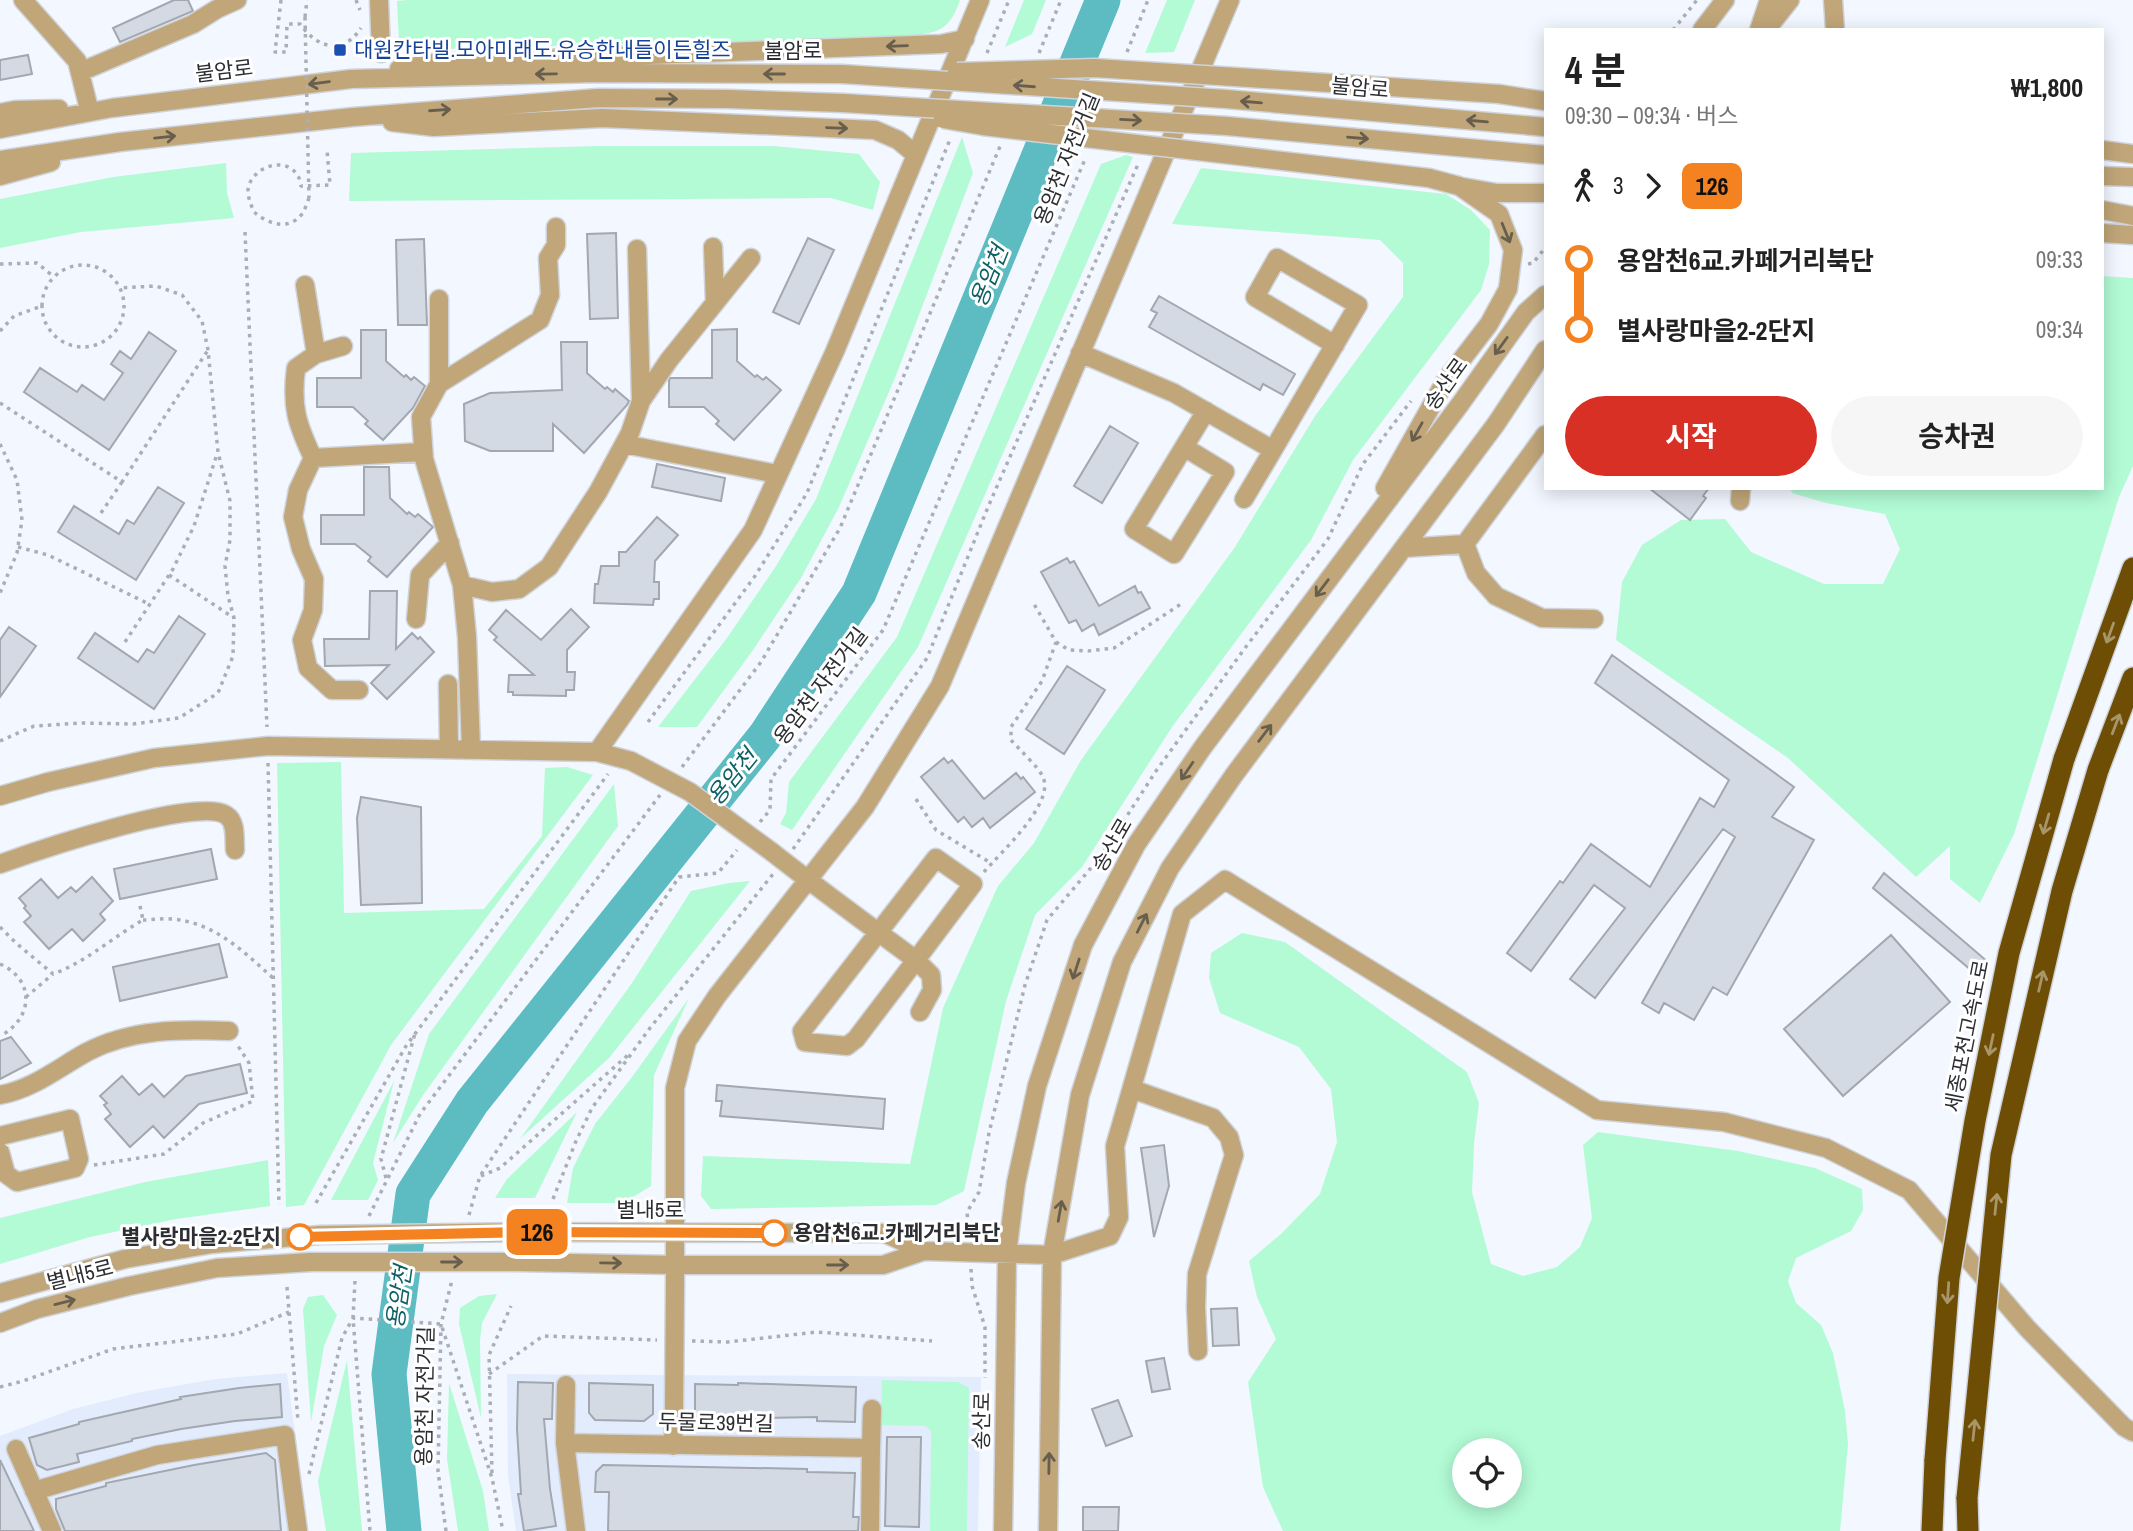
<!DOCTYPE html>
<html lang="ko">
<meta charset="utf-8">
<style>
:root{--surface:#fff;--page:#f6f6f6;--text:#222;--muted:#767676;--accent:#d93025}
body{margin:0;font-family:"Archivo Narrow","Noto Sans KR",sans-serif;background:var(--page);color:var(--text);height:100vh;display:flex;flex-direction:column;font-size:26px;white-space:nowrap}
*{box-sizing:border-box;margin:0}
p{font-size:23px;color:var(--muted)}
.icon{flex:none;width:38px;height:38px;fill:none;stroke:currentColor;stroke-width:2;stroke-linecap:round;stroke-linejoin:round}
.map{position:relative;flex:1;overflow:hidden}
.drawer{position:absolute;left:1544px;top:28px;width:560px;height:462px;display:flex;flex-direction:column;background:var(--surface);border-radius:0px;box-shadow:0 4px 18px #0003}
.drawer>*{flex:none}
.badge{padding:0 14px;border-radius:10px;font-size:24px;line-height:46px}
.buttons{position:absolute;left:1452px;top:1438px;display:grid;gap:14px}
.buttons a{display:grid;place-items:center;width:70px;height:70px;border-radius:50%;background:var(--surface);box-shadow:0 4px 18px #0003;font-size:35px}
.map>.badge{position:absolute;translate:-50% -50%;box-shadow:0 0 0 4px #fff}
.legs{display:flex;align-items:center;gap:10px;height:77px;padding:0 21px;font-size:23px}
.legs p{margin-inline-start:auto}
.head{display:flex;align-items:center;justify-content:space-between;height:119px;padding:0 21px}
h1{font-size:38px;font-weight:700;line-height:52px}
.cta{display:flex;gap:14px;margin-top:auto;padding:14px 21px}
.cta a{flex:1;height:80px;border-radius:42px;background:var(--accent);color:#fff;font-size:28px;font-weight:700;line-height:80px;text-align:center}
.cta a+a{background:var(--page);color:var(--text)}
ul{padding:0 21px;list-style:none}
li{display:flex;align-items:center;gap:24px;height:70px;font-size:26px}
li i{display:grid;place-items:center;width:10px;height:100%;margin:0 9px;background:currentColor}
li i::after{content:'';width:18px;height:18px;margin:-9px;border:5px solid;border-radius:50%;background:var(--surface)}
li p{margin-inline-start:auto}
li:first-child i{background:linear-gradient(#0000 50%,currentColor 0)}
li:last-child i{background:linear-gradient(currentColor 50%,#0000 0)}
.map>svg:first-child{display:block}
.built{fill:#e3ecfd}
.green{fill:#b2fbd5;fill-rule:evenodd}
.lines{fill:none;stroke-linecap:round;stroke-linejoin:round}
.river{stroke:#5cbcc1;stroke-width:35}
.building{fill:#d4dae4;stroke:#a2a7b0;stroke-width:2}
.minor-casing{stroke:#cfd3da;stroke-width:21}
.highway-casing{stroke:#cfd3da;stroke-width:24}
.path{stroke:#abaeb5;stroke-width:3.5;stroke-dasharray:3.5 5;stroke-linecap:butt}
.minor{stroke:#c0a679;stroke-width:18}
.highway{stroke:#6e4e05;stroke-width:21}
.minor-bridge-casing{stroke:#cfd3da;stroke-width:21;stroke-linecap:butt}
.highway-bridge-casing{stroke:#cfd3da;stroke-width:24;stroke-linecap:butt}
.path-bridge{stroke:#abaeb5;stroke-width:3.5;stroke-dasharray:3.5 5;stroke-linecap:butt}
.minor-bridge{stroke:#c0a679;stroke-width:18}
.highway-bridge{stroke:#6e4e05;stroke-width:21}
.oneway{stroke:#675e4e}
.oneway2{stroke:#a89569}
.line-1-casing{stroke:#fff;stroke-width:16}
.line-1{stroke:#f58220;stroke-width:10}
.transit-dot{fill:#1a4fb4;stroke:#fff;stroke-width:2.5}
.stop-1-dot{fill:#fff;stroke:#f58220;stroke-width:3.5}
.labels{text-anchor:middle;stroke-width:6;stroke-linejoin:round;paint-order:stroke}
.transit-label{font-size:21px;fill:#164399;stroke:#fff;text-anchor:start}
.street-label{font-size:21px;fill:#2c2e32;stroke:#fff}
.stop-label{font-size:21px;font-weight:bold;fill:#2c2e32;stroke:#fff;text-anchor:start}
.water-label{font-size:23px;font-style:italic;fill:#0d6064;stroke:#fff}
</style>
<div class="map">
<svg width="2133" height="1531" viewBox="0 0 2133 1531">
<rect width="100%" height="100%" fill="#f3f7ff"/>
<path class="built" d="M287,1373L308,1531H0V1436L73,1409L141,1392L216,1379Z
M507,1374L981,1377L978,1531H516L508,1476Z"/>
<path class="green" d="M407,0H960C948,35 935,32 903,37L405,50L399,43L397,1Z
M1024,0H1046L1032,34L1005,47Z
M1167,0H1195L1174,52L1145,53Z
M962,137L973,173L895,378L839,507L801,578L753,650L697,727H658L727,638L776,566L816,499Z
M597,146H773L859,154L880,182L873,210L831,198L349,201L351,153Z
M1126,155L1133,157L918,647L792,830L780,824L786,813L789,782L897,637L1101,164Z
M226,163L227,193L234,218L81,232L0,248V199L113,177Z
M1201,168L1446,194L1471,210L1490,230L1489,264L1481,290L1353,460L1311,540L1172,727L1082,867L1035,915L1006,1001L964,1191L936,1205L711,1209L701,1196L703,1156L910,1164L943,1008L998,886L1034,843L1081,760L1235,547L1315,416L1403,297V263L1380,240L1172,224Z
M2102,276L2133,278V466L2119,497L2014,834L1980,903L1950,879V846L1916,877L1788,758L1616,640L1622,582L1642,545L1681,520L1725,519L1751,552L1824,584H1883L1900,549L1885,514L1826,503L1792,493L1790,488H2102Z
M341,762L344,913L484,909L542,836L545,768L567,767L593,775L391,1045L304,1205L286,1207L277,763Z
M614,784L618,826L423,1095L393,1143L429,1034Z
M750,881L609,1058L520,1139L632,983L691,891L729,883Z
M1242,933L1285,942L1467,1072L1479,1103L1474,1144L1472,1192L1491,1264L1523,1276L1557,1267L1580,1247L1592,1218L1583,1145L1598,1132L1738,1151L1815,1168L1862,1189L1863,1210L1851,1231L1796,1258L1788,1281L1796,1303L1821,1325L1833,1353L1845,1411L1848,1444L1840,1531H1283L1263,1487L1248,1382L1276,1339L1257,1297L1249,1261L1281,1234L1320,1194L1337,1142L1331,1089L1299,1047L1220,1013L1209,978L1211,953ZM1465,1451H1510V1496H1465Z
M689,998L654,1075L651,1186L623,1203H567L573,1168L595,1124L632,1077Z
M394,1081L373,1163L378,1180L368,1200H331Z
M577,1112L535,1198H495L507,1179Z
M268,1160L270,1206L176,1219L90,1237L0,1264V1218L145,1182Z
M497,1294L482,1323L480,1340L481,1418L459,1324L460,1308L479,1296Z
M323,1295L337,1315L324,1346L311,1422L303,1309L308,1297Z
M347,1360L362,1531H326L318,1481Z
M882,1380L958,1382L969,1388L967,1531H930L931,1431L926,1426L881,1425Z
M449,1383L483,1491L489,1531H458L447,1459Z"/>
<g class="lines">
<path class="river" d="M404,1531L389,1374L413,1194L472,1102L765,736L859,593L1103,0"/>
</g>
<path class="building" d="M174,0H188L193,11L120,42L113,28Z
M28,55L32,74L0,80V60Z
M616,233L618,318L590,319L587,234Z
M808,238L834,250L799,324L773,312Z
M424,239L427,325H398L396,240Z
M1159,296L1295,374L1283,395L1263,384L1260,390L1149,327L1157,313L1151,310Z
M737,329V361L755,377L757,375L763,380L766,377L781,390L734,440L716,424L719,421L704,407H669V381L670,378H712V330Z
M361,330H386V361L404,377L406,375L411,380L414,377L425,386L413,408L383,440L365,424L368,421L353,407H317V378H361Z
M149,332L176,351L109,450L24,392L40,368L77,392L82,385L104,400L123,373L111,364L120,351L131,359Z
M561,342H587V373L605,389L607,387L613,392L615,389L629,401L627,405L584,453L553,424V451H490L465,441L464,404L490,393L562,390Z
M1110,426L1138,443L1102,503L1074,486Z
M657,464L725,478L721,501L652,487Z
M364,467H389L390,498L407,514L409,512L415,517L418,514L433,527L387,577L368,561L371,557L355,544H321V515H364Z
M158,487L184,503L136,580L58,532L74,506L119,534L127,520L134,524Z
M1649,488H1709L1703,496L1706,498L1690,520Z
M657,517L678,535L655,561L654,582H659V599H654L653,605L594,603L595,584H598L601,566H619V552H626Z
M1067,558L1070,563L1074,561L1099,606L1135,586L1138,593L1141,592L1150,608L1099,635L1094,624L1082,631L1076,620L1069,623L1041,572Z
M370,591H397L396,649L412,633L418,639L420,637L434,652L387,699L371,683L389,665L325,666L324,639H369Z
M571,609L589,627L567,650V672H575L574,690H566V696L513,695V692H508L509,675H534L494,640L497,637L489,630L506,610L541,640Z
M179,616L205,634L154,709L78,658L95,633L138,662L147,649L154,653Z
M9,627L36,646L0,697V640Z
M1612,655L1794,787L1772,817L1814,840L1727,995L1713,987L1694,1020L1664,1003L1659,1013L1642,1003L1735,837L1723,829L1595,998L1570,979L1625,908L1594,885L1531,971L1507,953L1560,881L1563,883L1591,844L1650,887L1700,798L1714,807L1729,780L1595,683Z
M1067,666L1105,690L1064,754L1026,729Z
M944,758L948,763L952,760L984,799L1016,773L1021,779L1023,777L1035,792L990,828L983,818L972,827L964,817L958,822L921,777Z
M361,797L421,807L422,903L361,905L357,818Z
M211,849L217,879L120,899L114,869Z
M1884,873L1988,962L1977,975L1873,888Z
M92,877L113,901L100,914L105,920L83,941L72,929L49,949L24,922L31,916L24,908L26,906L19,898L41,879L58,898L71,887L76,892Z
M1891,935L1950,1002L1843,1096L1784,1029Z
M219,944L227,977L120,1001L113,967Z
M11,1037L31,1063L0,1079V1041Z
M240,1064L247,1093L199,1104L164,1138L153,1126L130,1147L105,1119L111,1114L104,1105L107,1103L100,1096L122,1076L139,1095L152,1084L164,1097L186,1076Z
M717,1085L885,1099L883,1129L720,1116L722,1101H716Z
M1164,1145L1169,1186L1154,1237L1141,1148Z
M1237,1308L1239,1345L1213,1346L1211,1309Z
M1164,1358L1170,1389L1152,1392L1146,1361Z
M518,1382L553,1383L552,1419H544L550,1489L556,1526L524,1531L518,1494H521L517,1429Z
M589,1383L653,1385V1414L644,1421L595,1420L589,1413Z
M738,1383L856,1387L855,1422L817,1421V1417L695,1419V1384L738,1385Z
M280,1384L282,1417L235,1421L181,1429L132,1439V1441L77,1454L79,1462L47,1470L37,1465L29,1438L79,1424V1422L181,1399L180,1397L239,1388Z
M1118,1400L1132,1436L1106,1446L1092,1409Z
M887,1437H921L919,1527L885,1526Z
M266,1453L275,1460L281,1531H65L56,1509V1499L106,1486V1483L194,1465Z
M0,1460L34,1531H0Z
M603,1465L807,1469V1472L855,1473L853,1517H859L858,1531H608L609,1492H595L596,1472Z
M1083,1507H1119L1118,1531H1083Z"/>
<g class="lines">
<defs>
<path id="minor" d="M23,0L77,61L89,109
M379,0L381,53
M1833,0L1835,30
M1702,30L1725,0
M1759,30L1769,0
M1766,30L1790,0
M399,69L433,63L941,44L965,39
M80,72L193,24L217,9L237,0
M1499,94L1545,101
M0,113L15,110L59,109
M392,122L434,127L602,118L875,130L898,140L916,155
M0,129L112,108L351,79L597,73L842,74
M2102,150L2133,154
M0,160L120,142L353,117L598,98L728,99L843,103
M0,176L51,162
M2102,176L2133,177
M1463,187L1497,193H1545
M2102,210L2133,216
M2102,233L2133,235
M713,247L715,303
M637,249L641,401
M305,285L316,354
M1080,353L1174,393L1273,450L1358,305L1277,258L1255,297L1335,345
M439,384V299
M624,444L777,474
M1184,447L1225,472L1174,554L1134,529L1206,411
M313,458C297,424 291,407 296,368L316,354L343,346
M1385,488L1446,380L1489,324L1508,289L1513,250L1499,214L1459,186
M1244,499L1273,450
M1740,501L1741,488
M1465,544L1476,573L1496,596L1542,618L1594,619
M1404,548L1465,544L1545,435
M462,585L492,592L519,589L549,567L598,492L630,433L641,401L669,360L751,258
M416,619L420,575L450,543
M448,684L449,748
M359,690H332L308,668L302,640L313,610L314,579L301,549L293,517L298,490L313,458L423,452
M471,749L467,637L462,585L424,459L421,417L439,384L540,320L550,295L548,258L556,245V227
M597,752L753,530L835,351L980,0
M0,796L48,782L154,758L268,746L597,752L631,761
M772,852C819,889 867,924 916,960L973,884L936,858L802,1031L805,1042L847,1046L856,1039L916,960L931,975L932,990L920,1012
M0,864C36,851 197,796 226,815C237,822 234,839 235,850
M1132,1089L1213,1118L1229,1137L1234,1155L1197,1274L1196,1307L1198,1351
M0,1095C33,1089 58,1068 87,1052C131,1029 180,1029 229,1031
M0,1136L70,1119L79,1159L75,1168L17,1182L6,1174L0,1152
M527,1232L884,1233L924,1251L1052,1255L1110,1236L1119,1217L1115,1146L1182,914L1225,880L1597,1110L1724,1122L1826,1148L1909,1190L2027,1328L2124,1427L2133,1432
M518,1262L674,1265H883L924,1251
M675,1286V1088L687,1041L717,996L865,807L940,686L1230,0
M0,1293L125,1259L212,1244L320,1235
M0,1323L37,1309L129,1286L217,1268L311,1262
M565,1443L566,1385
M673,1446L674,1410
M871,1448L872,1409
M16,1449L52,1531
M34,1491L157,1455L285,1435L298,1531
M576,1531L565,1443L871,1448L870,1531
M1003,1531L1007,1254L1016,1183L1037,1086L1083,945L1136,845L1203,747L1461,403L1526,312L1545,295
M1048,1531L1052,1255L1080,1095L1122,962L1170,868L1234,775L1496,424L1545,350"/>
<path id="highway" d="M2064,759L2133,568
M2098,770L2133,678
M1967,1498L1968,1531
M1932,1531L1935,1460"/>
</defs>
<use href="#minor" class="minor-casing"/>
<use href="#highway" class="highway-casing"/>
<path class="path" d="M281,0L275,52H286L287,24H300C317,48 343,56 361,28
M356,0L360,10
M305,17L307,0
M1673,30L1697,0
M1127,52L1148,0
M987,53L1009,0
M1039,53L1061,0
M309,198C307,203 305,210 302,214C288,232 267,223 254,212C251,205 248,198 248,190C250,168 285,154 298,176C300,179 300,183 301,186L330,185L327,150
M245,232L267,727
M0,264L37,263L53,276
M1528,264L1533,263L1545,248
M42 306a41 41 0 1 1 82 0a41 41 0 1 1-82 0Z
M0,331L14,316L42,306
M0,403L122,482L208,350
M0,444L17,480L22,520L17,553L0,593
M101,513L122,482
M18,547L48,555L149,604
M169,575L234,618
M125,642L173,569L194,526L217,454
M1056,642L1069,650L1088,651L1114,648L1184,602
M648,722L755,576L807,493L951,137
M0,741L34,726L82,723L133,724L179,718L218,693L233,656L234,618L228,596L225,566L230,540V501L218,452L208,350L202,321L182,295L156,286L119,288
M268,763L279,1205
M682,767L761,662L840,528L1001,144
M916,799L936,830L991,863
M760,822L770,810L771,779L883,630L1086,157
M793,849L927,658L988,507L1139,162
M984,872C1000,853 1055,804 1043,777C1040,769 1018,748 1011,740V727L1042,681L1056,642L1034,604
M143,920C152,920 162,918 171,919C214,922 243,951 273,978
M0,927L16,943L53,974C86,962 113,937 143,920L139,901
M0,964C36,980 33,1019 0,1036
M26,997L53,974
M94,1165L164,1154L203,1123L253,1101L249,1063L238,1046
M481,1176L500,1168L628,1055
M386,1178L381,1159L415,1033
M553,1199L576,1141L592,1108L650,1028L773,874
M316,1203L406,1046L608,774
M469,1215L480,1176L679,877L718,873L737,850
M369,1216L420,1114L660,795
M969,1234L967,1212L979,1192L989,1133L1025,985L1047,920L1101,856L1156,771L1245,648L1328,539L1363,464L1411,401
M971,1269L972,1286L985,1327V1378
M355,1281L353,1318L370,1531
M287,1287L298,1421
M692,1341L728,1342L817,1332L932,1341
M489,1374L543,1336L657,1340
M0,1387L23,1381L113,1349L237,1334L289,1312
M492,1473L489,1355L511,1306
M309,1474L342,1338L353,1318L441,1324L492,1478L503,1531
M446,1531L438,1471L441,1324L452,1280"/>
<use href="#minor" class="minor"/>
<use href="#highway" class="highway"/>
<defs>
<path id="minor-bridge" d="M957,72L1095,68L1499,94
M842,74L1226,99L1545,127
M843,103L1227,126L1545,155
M943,119L983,126L1429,178L1459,186
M631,761L690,792L772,852
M320,1235L527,1232
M311,1262H518
M674,1410L675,1286"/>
<path id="highway-bridge" d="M1935,1460L1949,1278L1975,1121L2009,953L2064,759
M1967,1498L2001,1155L2062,891L2098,770"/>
</defs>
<use href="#minor-bridge" class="minor-bridge-casing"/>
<use href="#highway-bridge" class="highway-bridge-casing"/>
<path class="path-bridge" d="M305,17L309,198"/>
<use href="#minor-bridge" class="minor-bridge"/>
<use href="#highway-bridge" class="highway-bridge"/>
</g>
<defs><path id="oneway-shaft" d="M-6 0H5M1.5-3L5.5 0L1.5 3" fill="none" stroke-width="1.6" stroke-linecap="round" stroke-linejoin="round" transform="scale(1.75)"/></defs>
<g class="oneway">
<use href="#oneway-shaft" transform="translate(897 46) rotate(178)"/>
<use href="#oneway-shaft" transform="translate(546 74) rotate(179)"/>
<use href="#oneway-shaft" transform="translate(774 74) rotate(-180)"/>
<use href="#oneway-shaft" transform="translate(319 83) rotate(173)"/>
<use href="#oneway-shaft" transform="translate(1024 86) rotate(-176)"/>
<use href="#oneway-shaft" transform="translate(667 99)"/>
<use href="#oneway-shaft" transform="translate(1251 102) rotate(-175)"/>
<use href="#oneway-shaft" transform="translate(440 110) rotate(-4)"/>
<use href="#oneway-shaft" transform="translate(1131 120) rotate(3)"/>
<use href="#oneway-shaft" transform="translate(1477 121) rotate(-175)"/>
<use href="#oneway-shaft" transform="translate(837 128) rotate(2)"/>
<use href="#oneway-shaft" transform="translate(165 137) rotate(-6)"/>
<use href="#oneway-shaft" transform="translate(1358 138) rotate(5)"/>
<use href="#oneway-shaft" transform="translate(1506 233) rotate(68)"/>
<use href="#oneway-shaft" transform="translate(1501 346) rotate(126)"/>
<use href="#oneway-shaft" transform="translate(1417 432) rotate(119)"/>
<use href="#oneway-shaft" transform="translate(1322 588) rotate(127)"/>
<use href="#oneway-shaft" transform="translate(1265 733) rotate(-53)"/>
<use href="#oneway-shaft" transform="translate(1187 771) rotate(124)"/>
<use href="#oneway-shaft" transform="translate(1142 923) rotate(-63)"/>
<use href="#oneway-shaft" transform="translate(1076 969) rotate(108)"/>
<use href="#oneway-shaft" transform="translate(1060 1211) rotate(-80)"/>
<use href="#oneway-shaft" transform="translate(452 1262)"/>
<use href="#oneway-shaft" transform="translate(611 1263) rotate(1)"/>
<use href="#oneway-shaft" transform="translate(838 1265)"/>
<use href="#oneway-shaft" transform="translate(65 1302) rotate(-14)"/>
<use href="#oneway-shaft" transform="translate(1049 1463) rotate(-89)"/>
</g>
<g class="oneway2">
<use href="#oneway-shaft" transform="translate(2110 633) rotate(110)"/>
<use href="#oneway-shaft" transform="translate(2116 724) rotate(-69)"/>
<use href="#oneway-shaft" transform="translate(2046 824) rotate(106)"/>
<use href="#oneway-shaft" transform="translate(2041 981) rotate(-77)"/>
<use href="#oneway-shaft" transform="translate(1991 1045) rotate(102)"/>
<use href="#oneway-shaft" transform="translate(1996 1204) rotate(-84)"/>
<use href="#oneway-shaft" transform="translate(1948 1293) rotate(94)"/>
<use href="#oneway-shaft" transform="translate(1974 1430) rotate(-84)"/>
</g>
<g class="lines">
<defs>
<path id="line-1" d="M300,1237L527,1232L774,1233"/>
</defs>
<use href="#line-1" class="line-1-casing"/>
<use href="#line-1" class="line-1"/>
</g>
<rect class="transit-dot" x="333" y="43" width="14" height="14" rx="3.5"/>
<g class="stop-1-dot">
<circle cx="774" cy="1233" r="12"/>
<circle cx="300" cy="1237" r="12"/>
</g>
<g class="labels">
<g class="transit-label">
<text x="354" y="57">대원칸타빌.모아미래도.유승한내들이든힐즈</text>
</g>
<g class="street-label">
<text x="793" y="58">불암로</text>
<text transform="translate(224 71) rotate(-7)" y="7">불암로</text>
<text transform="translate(1360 88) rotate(5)" y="7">불암로</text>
<text transform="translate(1067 159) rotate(-68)" y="7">용암천 자전거길</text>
<text transform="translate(1446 384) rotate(-54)" y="7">송산로</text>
<text transform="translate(821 686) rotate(-53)" y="7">용암천 자전거길</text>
<text transform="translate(1112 845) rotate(-60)" y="7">송산로</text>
<text transform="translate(1967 1036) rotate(-79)" y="7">세종포천고속도로</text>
<text x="650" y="1217">별내5로</text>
<text transform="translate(80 1275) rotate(-14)" y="7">별내5로</text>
<text transform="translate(425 1396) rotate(-89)" y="7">용암천 자전거길</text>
<text transform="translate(982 1421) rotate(-89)" y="7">송산로</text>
<text transform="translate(716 1423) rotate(1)" y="7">두물로39번길</text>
</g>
<g class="stop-label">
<text x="793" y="1240">용암천6교.카페거리북단</text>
<text x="281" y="1244" text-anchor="end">별사랑마을2-2단지</text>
</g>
<g class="water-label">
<text transform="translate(989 276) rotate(-68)" y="8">용암천</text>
<text transform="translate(732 777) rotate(-51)" y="8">용암천</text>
<text transform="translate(399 1297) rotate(-82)" y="8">용암천</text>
</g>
</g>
</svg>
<div class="buttons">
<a><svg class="icon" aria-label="locate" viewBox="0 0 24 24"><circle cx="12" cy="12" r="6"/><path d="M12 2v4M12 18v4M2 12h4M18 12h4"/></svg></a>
</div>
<b class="badge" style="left:537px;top:1232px;background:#f58220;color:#111">126</b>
<section class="drawer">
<div class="head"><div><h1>4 분</h1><p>09:30 – 09:34 · 버스</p></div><b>₩1,800</b></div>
<div class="legs"><svg class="icon" aria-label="walk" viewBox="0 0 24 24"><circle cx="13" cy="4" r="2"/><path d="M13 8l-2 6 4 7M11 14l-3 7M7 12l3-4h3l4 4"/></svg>3<svg class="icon" aria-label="forward" viewBox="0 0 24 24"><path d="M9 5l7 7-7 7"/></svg><b class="badge" style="background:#f58220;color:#111">126</b></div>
<ul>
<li><i style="color:#f58220"></i><b>용암천6교.카페거리북단</b><p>09:33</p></li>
<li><i style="color:#f58220"></i><b>별사랑마을2-2단지</b><p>09:34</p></li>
</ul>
<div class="cta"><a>시작</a><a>승차권</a></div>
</section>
</div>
